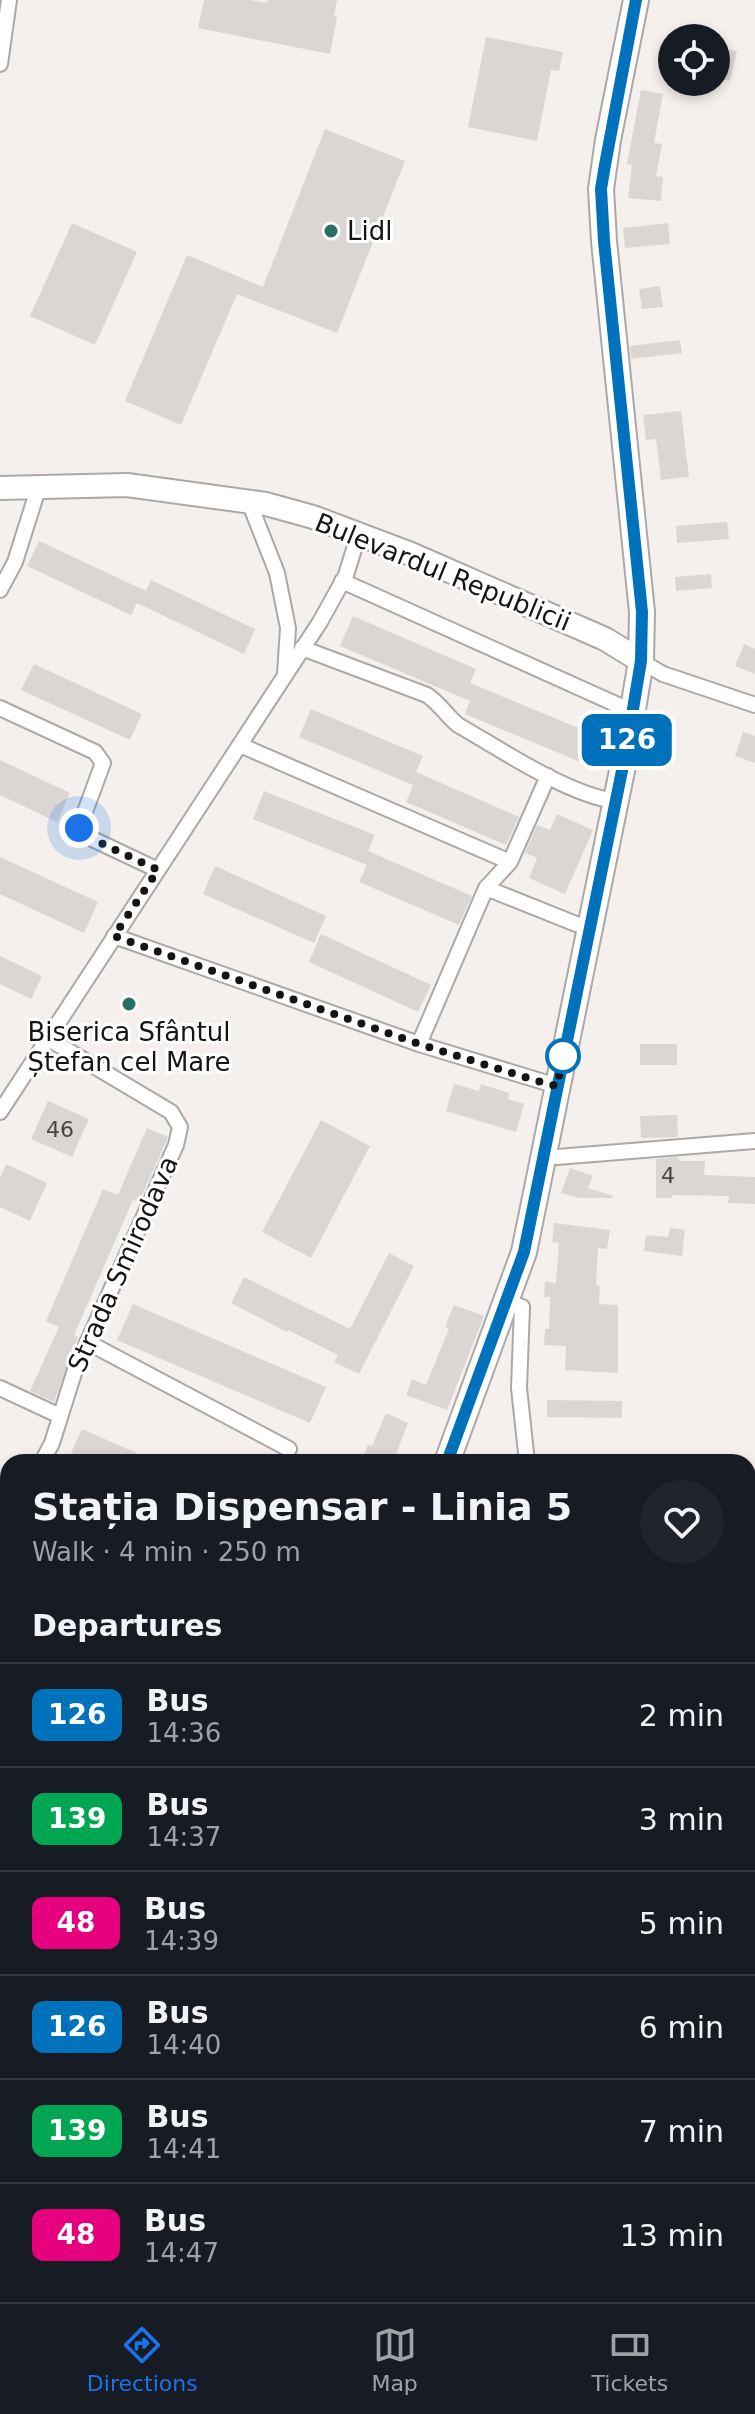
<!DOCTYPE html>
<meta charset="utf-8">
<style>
:root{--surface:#171b24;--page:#20242c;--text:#f1f3f6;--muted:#9ea1a6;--line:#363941;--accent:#1a73e8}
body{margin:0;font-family:"DejaVu Sans",sans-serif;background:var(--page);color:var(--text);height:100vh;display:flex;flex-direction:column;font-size:30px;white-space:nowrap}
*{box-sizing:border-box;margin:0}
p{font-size:26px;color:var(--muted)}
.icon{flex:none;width:44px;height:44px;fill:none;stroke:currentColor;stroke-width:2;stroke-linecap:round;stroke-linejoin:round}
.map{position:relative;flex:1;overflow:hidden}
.sheet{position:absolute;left:0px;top:1454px;width:756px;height:848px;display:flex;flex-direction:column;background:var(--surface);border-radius:24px 24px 0 0;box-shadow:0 4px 12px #0003}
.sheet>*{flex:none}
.badge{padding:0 16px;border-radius:12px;font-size:28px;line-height:52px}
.fabs{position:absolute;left:658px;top:24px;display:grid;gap:16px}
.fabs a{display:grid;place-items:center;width:72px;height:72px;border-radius:50%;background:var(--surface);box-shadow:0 4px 12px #0003;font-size:40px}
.you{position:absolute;width:40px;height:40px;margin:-20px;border:6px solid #fff;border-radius:50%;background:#1a73e8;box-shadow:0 0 0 12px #1a73e833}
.map>.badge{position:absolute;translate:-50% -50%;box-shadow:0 0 0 4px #fff}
h2{padding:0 32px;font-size:30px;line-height:72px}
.round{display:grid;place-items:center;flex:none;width:84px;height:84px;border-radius:42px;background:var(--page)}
.head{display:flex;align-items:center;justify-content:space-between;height:136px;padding:0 32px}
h1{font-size:38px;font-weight:800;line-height:60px}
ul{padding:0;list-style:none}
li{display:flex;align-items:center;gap:24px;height:104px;padding:0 32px;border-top:2px solid var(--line)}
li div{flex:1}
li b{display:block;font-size:30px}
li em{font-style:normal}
li .badge{min-width:88px;font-weight:700;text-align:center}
.menu{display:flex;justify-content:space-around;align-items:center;height:112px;border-top:2px solid var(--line);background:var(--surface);font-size:22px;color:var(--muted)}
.menu a{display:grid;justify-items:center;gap:4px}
.menu .active{color:var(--accent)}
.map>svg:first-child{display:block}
.building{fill:#dbd6d4}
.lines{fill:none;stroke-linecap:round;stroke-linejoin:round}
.street-casing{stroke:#ada8a6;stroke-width:18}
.secondary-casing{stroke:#ada8a6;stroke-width:26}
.primary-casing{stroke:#ada8a6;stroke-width:28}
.street{stroke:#fff;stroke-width:14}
.secondary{stroke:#fff;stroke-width:22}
.primary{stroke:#fff;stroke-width:24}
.line-casing{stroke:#fff;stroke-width:18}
.line{stroke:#0072bc;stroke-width:12}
.walk{stroke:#171514;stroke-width:8;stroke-dasharray:0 14.4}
.poi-dot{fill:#286f65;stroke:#fff;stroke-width:3}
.stop-dot{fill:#fff;stroke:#0072bc;stroke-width:4}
.labels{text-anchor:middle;stroke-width:6;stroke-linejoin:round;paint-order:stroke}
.number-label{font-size:22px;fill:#484544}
.poi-label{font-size:26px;fill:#171514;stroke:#fff;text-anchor:start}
.street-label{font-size:26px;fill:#171514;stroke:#fff}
</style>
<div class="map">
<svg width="755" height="2302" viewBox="0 0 755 2302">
<rect width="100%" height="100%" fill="#f5f0ed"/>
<path class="building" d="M204,0H251L267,3L268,0H337L334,16L337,17L330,54L198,28Z
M486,37L563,52L559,71L551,70L537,141L468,127Z
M716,46L737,51L730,81L716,78Z
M641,90L663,94L654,143L662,144L656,176L663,177L661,201L628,198L632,165L627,164Z
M325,129L405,161L337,333L237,294L181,425L125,401L187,255L263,287Z
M72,223L137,252L95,345L30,316Z
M668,223L670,244L625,248L623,228Z
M660,286L663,307L642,309L639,289Z
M680,340L682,353L631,359L630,346Z
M681,411L689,477L661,480L656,439L646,440L643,415Z
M727,522L729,539L677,543L676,526Z
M39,541L146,591L151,580L255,629L244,654L137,603L131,615L27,566Z
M711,574L712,588L676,591L675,577Z
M353,616L476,669L470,683L607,740L595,768L465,714L470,701L340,646Z
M744,644L755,649V674L735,666Z
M34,664L142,714L130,740L21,690Z
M311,709L423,756L416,772L519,817L506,845L406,802L413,785L299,737Z
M743,732L755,736V763L735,756Z
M0,760L70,793L57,822L0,795Z
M264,791L375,835L368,851L472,896L459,925L359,882L367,865L253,819Z
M557,814L593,830L565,894L529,878L537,858L525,853L537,825L550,830Z
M0,857L98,902L84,933L0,894Z
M215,866L326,916L314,943L203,894Z
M321,934L431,985L418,1012L309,962Z
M0,956L42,976L31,999L0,984Z
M640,1044H677V1065H640Z
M454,1084L479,1091L481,1084L509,1093L508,1099L524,1104L516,1132L446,1111Z
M48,1101L89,1119L72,1157L31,1139Z
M677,1115L678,1137L641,1138L640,1116Z
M321,1120L370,1146L311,1258L262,1232Z
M147,1128L168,1137L166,1142L139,1202L133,1200L74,1335L78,1337L77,1340L54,1402L30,1391L59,1327L46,1321L103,1189L118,1195Z
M678,1157L679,1161H705L704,1175L755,1177V1204L728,1203L729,1196L672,1195V1198H656V1159Z
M6,1164L47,1183L30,1221L0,1207V1178Z
M570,1168L593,1176L588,1188L613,1196V1198H578L561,1193Z
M554,1223L610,1230L607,1249L598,1248L596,1285L600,1286L599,1304L618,1305V1373L565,1370L566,1346L544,1345L545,1329H549L550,1297H544L545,1282L556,1283L559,1243L552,1242Z
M670,1228L685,1230L682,1256L644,1251L646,1235L668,1237Z
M389,1253L414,1266L359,1374L334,1362L338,1355L288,1330L287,1332L231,1303L244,1277L350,1329Z
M133,1304L326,1387L310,1423L117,1340Z
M454,1305L484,1316L447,1410L406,1395L412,1379L426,1385L449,1329L445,1327Z
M547,1400L622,1401V1418L547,1417Z
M386,1413L408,1423L393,1462H361L368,1445L372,1446Z
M82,1429L157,1462H90L71,1453Z"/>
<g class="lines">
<defs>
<path id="street" d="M0,64L9,0
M249,502L277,573L288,628L285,674
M342,581L620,706L633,709
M0,590L15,562L39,486
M302,648L427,695C440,704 446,715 458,725C500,749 568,795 615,801
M641,661L663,674L755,705
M0,708L95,752L103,763L79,828L86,836L158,870
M240,745L510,862
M486,888L576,924L588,927
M114,936L419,1044L557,1086
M419,1044L486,888L510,862L548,776
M0,1112L320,622L346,575L359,533
M543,1154L557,1157L755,1141
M507,1302L522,1307L519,1388L527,1462
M87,1342L289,1449
M0,1388L60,1416
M42,1462L52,1443L75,1370L176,1145L180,1127L171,1112L47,1038
M0,1550L8,1533
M748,1737V1773
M0,1909L8,1912
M748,2015H755
M0,2025L8,2029
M623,2294L624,2302
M482,2302L487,2294"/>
<path id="secondary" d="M0,488L127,485L266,504L313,517L411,554L605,639L641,661"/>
<path id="primary" d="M447,1462L524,1252L626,751L641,661L642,612L604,241L601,189L608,140L636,0
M127,2302L130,2294"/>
</defs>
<use href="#street" class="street-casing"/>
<use href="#secondary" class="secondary-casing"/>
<use href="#primary" class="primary-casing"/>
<use href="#street" class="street"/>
<use href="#secondary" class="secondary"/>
<use href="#primary" class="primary"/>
</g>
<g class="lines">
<defs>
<path id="line" d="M447,1462L524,1252L626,751L641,661L642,612L604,241L601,189L605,165L636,0"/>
</defs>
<use href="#line" class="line-casing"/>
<use href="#line" class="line"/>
<path class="walk" d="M79,828L86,836L158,870L114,936L419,1044L544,1083L557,1086L563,1056"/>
</g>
<g class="poi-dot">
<circle cx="331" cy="231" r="8"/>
<circle cx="129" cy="1004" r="8"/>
</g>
<circle class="stop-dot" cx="563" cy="1056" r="16"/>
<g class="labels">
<g class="number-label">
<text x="60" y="1137">46</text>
<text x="668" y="1183">4</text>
</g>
<g class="poi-label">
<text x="347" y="240">Lidl</text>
<text x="129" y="1041" text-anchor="middle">Biserica Sfântul<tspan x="129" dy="30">Ștefan cel Mare</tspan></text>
</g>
<g class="street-label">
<text transform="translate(443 572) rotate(22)" y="9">Bulevardul Republicii</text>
<text transform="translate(123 1264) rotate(-66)" y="9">Strada Smirodava</text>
</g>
</g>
</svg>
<div class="fabs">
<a><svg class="icon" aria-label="locate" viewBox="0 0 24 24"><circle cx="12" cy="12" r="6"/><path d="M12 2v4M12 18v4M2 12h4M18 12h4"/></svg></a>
</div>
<div class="you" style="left:79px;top:828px"></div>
<b class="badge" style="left:627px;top:740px;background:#0072bc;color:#fff">126</b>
<section class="sheet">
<div class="head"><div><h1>Stația Dispensar - Linia 5</h1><p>Walk · 4 min · 250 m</p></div><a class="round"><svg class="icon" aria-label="heart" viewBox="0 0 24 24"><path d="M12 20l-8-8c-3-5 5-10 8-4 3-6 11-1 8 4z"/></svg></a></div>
<h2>Departures</h2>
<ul>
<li><span class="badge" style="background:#0072bc;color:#fff">126</span><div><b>Bus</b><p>14:36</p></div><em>2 min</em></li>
<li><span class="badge" style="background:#00a651;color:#fff">139</span><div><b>Bus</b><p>14:37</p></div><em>3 min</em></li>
<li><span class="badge" style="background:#e6007e;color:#fff">48</span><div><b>Bus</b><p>14:39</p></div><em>5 min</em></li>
<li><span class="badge" style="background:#0072bc;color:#fff">126</span><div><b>Bus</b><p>14:40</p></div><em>6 min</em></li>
<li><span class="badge" style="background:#00a651;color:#fff">139</span><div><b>Bus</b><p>14:41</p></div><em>7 min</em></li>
<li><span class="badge" style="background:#e6007e;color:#fff">48</span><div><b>Bus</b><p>14:47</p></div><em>13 min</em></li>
</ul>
</section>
</div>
<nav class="menu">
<a class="active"><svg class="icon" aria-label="directions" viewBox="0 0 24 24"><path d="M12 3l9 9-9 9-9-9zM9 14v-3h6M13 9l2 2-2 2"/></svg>Directions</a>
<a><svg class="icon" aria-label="map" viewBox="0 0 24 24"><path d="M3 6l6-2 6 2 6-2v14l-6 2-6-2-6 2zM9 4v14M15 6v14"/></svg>Map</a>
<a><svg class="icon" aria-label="tickets" viewBox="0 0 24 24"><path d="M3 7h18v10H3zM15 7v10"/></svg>Tickets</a>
</nav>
